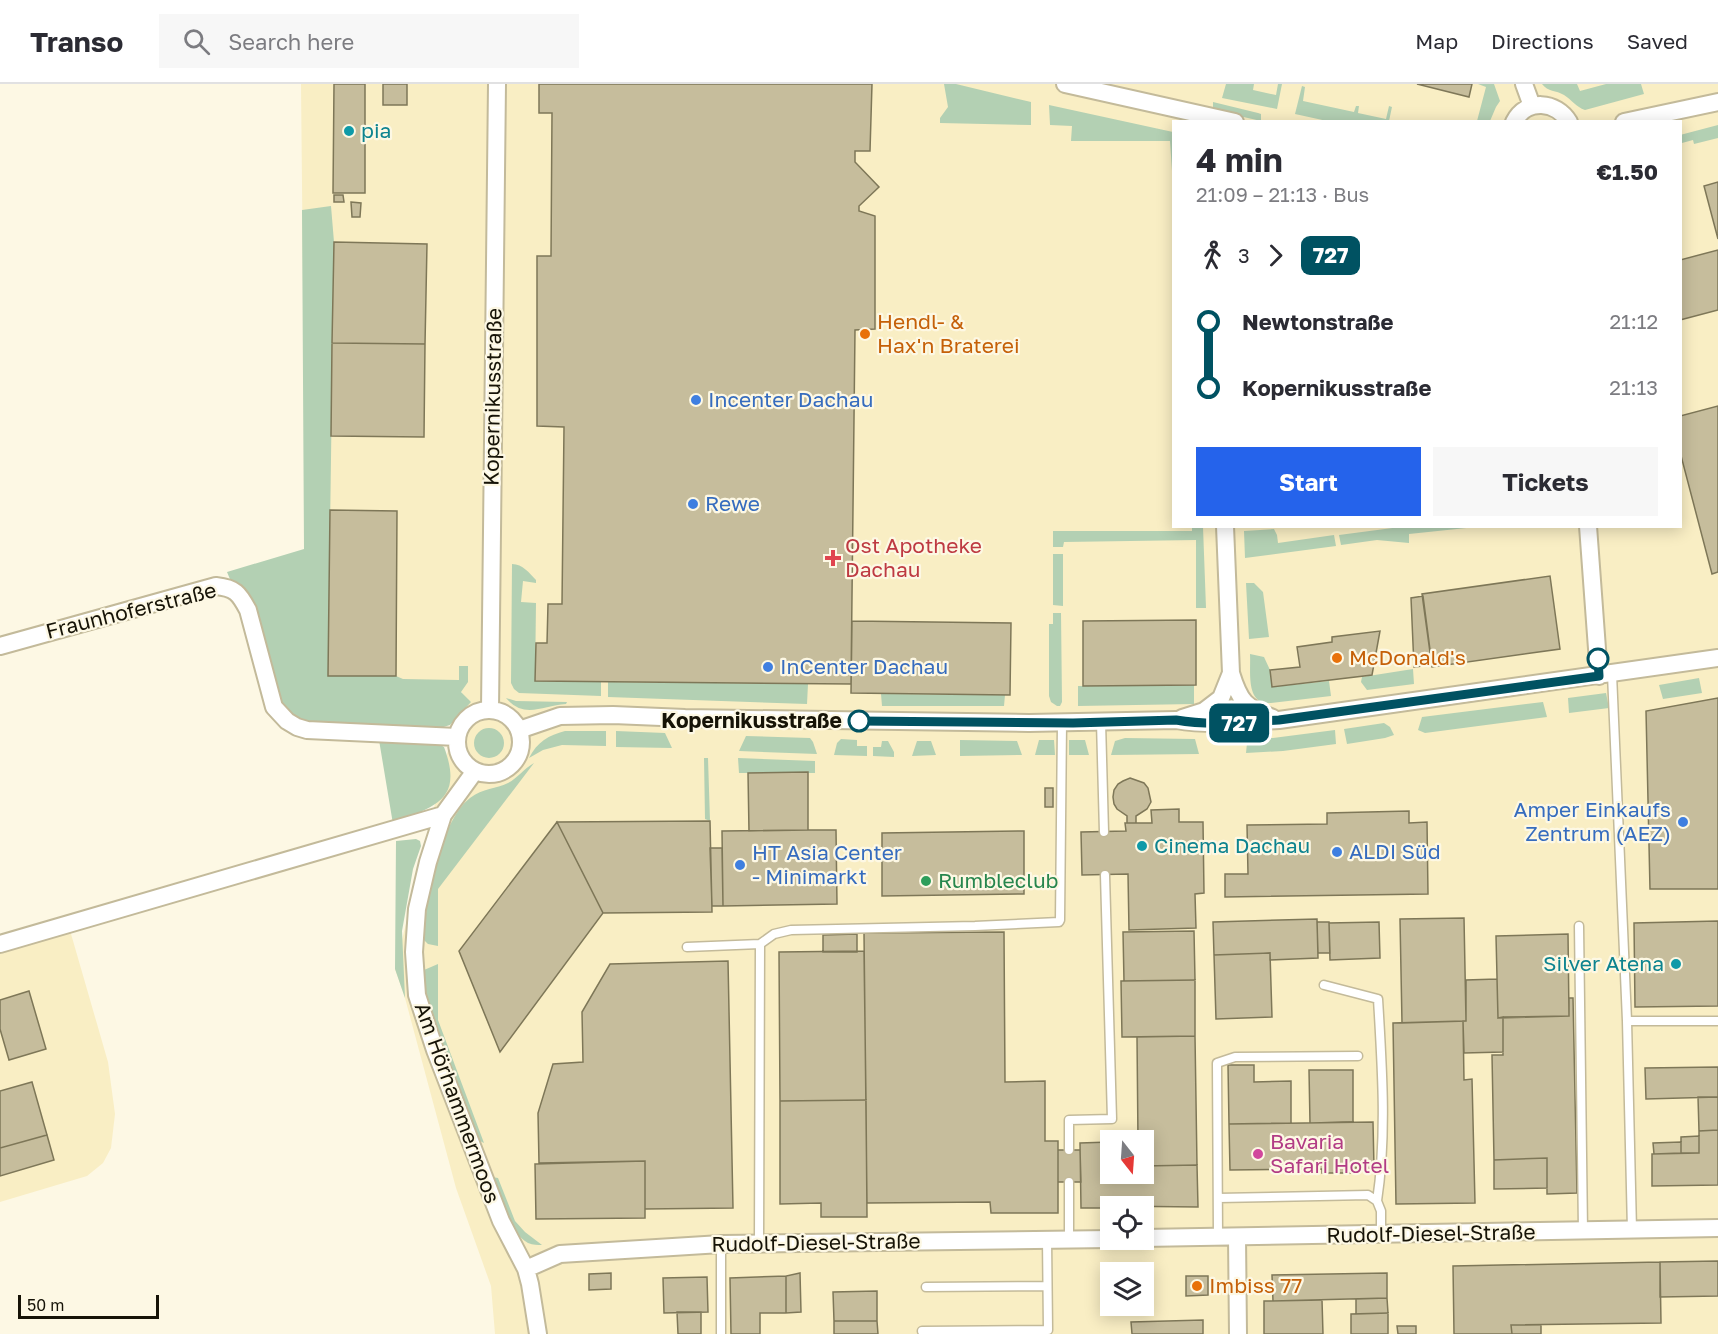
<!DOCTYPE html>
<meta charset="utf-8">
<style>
:root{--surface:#fff;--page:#f7f7f7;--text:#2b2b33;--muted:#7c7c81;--line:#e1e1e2;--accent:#2563eb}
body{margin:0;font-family:"Golos Text",sans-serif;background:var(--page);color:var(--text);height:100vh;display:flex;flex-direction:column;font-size:22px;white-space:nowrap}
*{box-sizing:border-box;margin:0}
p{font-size:20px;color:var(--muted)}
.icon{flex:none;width:33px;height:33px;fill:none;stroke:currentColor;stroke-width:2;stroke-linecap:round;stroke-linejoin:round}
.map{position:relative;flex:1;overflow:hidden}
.details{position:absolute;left:1172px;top:36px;width:510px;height:408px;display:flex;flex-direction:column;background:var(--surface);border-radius:0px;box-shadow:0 3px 15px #0003}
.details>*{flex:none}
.badge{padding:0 12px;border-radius:9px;font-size:21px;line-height:39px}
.needle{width:39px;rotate:163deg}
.tools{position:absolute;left:1100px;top:1046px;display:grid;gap:12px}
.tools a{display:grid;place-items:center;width:54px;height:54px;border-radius:0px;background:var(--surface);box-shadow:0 3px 15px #0003;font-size:30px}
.scale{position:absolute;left:18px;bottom:15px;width:141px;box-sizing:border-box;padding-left:6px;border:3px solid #161307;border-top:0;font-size:16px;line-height:21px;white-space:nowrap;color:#161307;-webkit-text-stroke:4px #fdf8e4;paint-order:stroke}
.map>.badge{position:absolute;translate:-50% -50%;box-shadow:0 0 0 3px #fff}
.legs{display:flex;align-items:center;gap:9px;height:66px;padding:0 24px;font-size:20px}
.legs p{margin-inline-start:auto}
.head{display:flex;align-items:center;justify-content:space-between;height:102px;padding:0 24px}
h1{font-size:33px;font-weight:700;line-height:45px}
.button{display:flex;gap:12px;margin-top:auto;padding:12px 24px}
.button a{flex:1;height:69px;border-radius:0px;background:var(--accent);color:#fff;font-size:24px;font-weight:700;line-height:69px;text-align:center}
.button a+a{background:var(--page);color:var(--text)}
ul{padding:0 24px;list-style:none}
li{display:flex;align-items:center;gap:21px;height:66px;font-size:22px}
li i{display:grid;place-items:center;width:9px;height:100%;margin:0 8px;background:currentColor}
li i::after{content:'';width:15px;height:15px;margin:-8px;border:4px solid;border-radius:50%;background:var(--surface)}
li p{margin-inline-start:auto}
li:first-child i{background:linear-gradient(#0000 50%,currentColor 0)}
li:last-child i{background:linear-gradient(currentColor 50%,#0000 0)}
header{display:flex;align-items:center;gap:36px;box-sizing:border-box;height:84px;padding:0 30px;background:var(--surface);border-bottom:2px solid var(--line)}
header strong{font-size:28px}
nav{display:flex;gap:33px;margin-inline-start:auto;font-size:21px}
.search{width:420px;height:54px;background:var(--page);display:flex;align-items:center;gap:15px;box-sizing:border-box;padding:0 21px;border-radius:0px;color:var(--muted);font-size:22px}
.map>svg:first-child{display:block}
.built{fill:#f9eec4;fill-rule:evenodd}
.green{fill:#b3d0b3}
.building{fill:#c6bd9c;stroke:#7e7758;stroke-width:1.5}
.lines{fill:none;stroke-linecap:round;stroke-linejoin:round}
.lane-casing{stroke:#c3ba9a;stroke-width:11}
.street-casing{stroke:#c3ba9a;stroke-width:20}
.lane{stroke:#fff;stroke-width:8}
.street{stroke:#fff;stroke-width:16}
.line-1-casing{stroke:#fff;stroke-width:14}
.line-1{stroke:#005262;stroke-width:9}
.culture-dot{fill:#0f9aa8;stroke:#fdf8e4;stroke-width:2}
.food-dot{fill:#e8710a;stroke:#fdf8e4;stroke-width:2}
.shop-dot{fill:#3f7fe0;stroke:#fdf8e4;stroke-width:2}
.health-dot{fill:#e0444e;stroke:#fdf8e4;stroke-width:2}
.stop-1-dot{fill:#fff;stroke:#005262;stroke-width:3}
.leisure-dot{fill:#2e9e5b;stroke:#fdf8e4;stroke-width:2}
.hotel-dot{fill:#d1479c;stroke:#fdf8e4;stroke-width:2}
.labels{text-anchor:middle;stroke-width:4.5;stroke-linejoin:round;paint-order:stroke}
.culture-label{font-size:21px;fill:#0d838f;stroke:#fdf8e4;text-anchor:start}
.food-label{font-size:21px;fill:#c56008;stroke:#fdf8e4;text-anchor:start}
.street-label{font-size:21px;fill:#161307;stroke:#fdf8e4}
.shop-label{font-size:21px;fill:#366cbe;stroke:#fdf8e4;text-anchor:start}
.health-label{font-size:21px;fill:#be3a42;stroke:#fdf8e4;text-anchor:start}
.stop-label{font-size:21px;font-weight:bold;fill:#161307;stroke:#fdf8e4;text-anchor:end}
.leisure-label{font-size:21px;fill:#27864d;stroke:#fdf8e4;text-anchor:start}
.hotel-label{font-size:21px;fill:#b23c85;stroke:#fdf8e4;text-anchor:start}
</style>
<header>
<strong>Transo</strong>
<div class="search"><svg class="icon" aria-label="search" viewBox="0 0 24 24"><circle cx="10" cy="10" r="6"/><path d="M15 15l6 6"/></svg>Search here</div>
<nav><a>Map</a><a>Directions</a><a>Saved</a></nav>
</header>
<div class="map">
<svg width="1718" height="1250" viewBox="0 0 1718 1250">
<rect width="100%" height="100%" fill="#fdf8e4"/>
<path class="built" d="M301,0H1718V1250H495L491,1202L456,1104L405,914L395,885L462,608L307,605ZM1173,38H1680V442H1173ZM1110,1056H1143V1089H1110ZM1110,1122H1143V1155H1110ZM1110,1188H1143V1221H1110Z
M67,836L108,978L115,1030L111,1064L103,1079L87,1092L0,1118V856Z"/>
<path class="green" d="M944,0H956L1031,18V41L940,39V34L948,23Z
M1226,0H1254L1253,6L1276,11L1278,0H1282L1277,25L1222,14Z
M1478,0H1494L1500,17L1496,23L1490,37H1477L1486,3Z
M1542,0H1577L1580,7L1606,0H1641L1644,10L1585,26C1576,23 1572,16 1564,11C1556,6 1548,8 1542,0Z
M1302,2L1305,3L1303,17L1354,28L1356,22H1359L1358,29L1386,35L1389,22L1392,23L1389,37H1327L1295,30Z
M1213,18L1258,29L1261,30V37L1213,26Z
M1049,21L1173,48V102L1170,57H1071L1072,42L1050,41Z
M1718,41V54L1694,60L1693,56L1682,59L1680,51Z
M331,122L334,158L328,591L396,592L403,595L459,596V582H468V598L461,608L471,618L450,641L437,645L309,639L293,634L282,620L227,488L304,465L302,126Z
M1192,443H1203L1206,524H1196V456L1064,458L1063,463H1053V447H1192Z
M1400,443V442L1476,443L1409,450V459L1377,456L1341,461L1339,451Z
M1274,445L1277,451L1278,459L1334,451L1336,462L1245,474L1244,447Z
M1053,470H1063V522L1053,521Z
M512,480C523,480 529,489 536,496V499L523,497L521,518L536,519L535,597L601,598V612L519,609L514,605L511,599Z
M1246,499H1254L1263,508L1269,553L1249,555Z
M1053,529H1061L1062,618L1060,622H1057L1051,618L1049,612V540H1053Z
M1250,570L1264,573L1270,586L1272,603L1329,597L1331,612L1271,619C1245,621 1251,588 1250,570Z
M1413,585L1414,600L1367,606L1361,598L1362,593Z
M1699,594L1702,609L1663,615L1659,601Z
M608,598L808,600L807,620L608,613Z
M1194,601V620L1078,622V602Z
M1606,609L1609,624L1569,629L1568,614Z
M881,610L1005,611L1004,622H882Z
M506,614L516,617L567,618L566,620C543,621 525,636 506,614Z
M1543,618L1547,633L1425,649L1418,646L1422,633Z
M1384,639L1390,643L1394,651L1385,654L1347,660L1344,645Z
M474 659a15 15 0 1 1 30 0a15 15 0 1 1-30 0Z
M1335,646L1336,660L1283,667L1246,669L1247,659L1252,654H1273Z
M565,647H606V662L562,661L543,666L529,674C537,658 549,651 565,647Z
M616,647L665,649L672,664L616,663Z
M746,652L810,654L813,658L817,670L739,667Z
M1125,654L1195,655L1199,670L1111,671L1115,657Z
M841,655L857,656V662H867V672L834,671L837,659Z
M379,656L435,658L444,663C464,717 435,721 393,740Z
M960,656L1017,657L1022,671L960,672Z
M1039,656H1054L1055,671H1035Z
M1069,656H1085L1089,671H1069Z
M882,657H888L894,668V673L873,672V663H881Z
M917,657H931L936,671L912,672Z
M704,674H708L710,737L705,735Z
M738,674L815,677V689H739Z
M534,679L438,805V862L428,860L423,855C427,817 439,738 470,714C483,704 496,705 508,699C518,694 523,685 534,679Z
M416,755L420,757L421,762L413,785L402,847L405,914L395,885L396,757Z
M438,880V936L484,1059L478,1056L432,938L427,920L424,886Z
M492,1093L498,1094L515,1137L525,1148L542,1161C538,1161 533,1161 528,1159C509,1149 500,1112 492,1093Z"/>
<path class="building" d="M334,0H365V109H333Z
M383,0H407V21H383Z
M539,0H872L870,67H855V78L879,103L859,122V127L875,132V245L855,246L851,600L535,597L536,559H547L548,520H562L564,343L537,342V172H551L552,29H539Z
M1417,0H1472L1469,13Z
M1718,98V155L1704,102Z
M334,111H343L344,118H334Z
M351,118L361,119L360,133H352Z
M334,158L427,160L425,260L332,259Z
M1718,166V226L1680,236V176Z
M332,259L425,260L424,353L331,352Z
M1718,322V488L1712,490L1680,368V332Z
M330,426L397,427L396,592H328Z
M1550,492L1560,565L1432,583L1422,510Z
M1423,512L1432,581L1414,583L1411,514Z
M1196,536V601L1083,602V537Z
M852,537L1011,539L1010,611L851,609Z
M1380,547L1372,591L1272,603L1270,586L1300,583L1297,563L1332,558V553Z
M1718,614V805H1650L1646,627Z
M808,688V746L749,747L748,689Z
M1130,694L1144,699L1148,704L1151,718L1147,725L1136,732V739H1127V732L1117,725L1114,720L1113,713L1114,706L1118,700L1123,697Z
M1045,704H1053V723H1045Z
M1179,725V738H1203L1204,809L1195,810L1196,844L1129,846L1128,790L1082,791L1081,748L1126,747L1125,739H1152L1151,726Z
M1409,727V739L1427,738L1428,810L1225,813V790H1248L1247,741L1327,740V729Z
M710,737L712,828L603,829L557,738Z
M557,738L603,829L500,968L459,867Z
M808,746H836L837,820L723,822L722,747Z
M1024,747V810L882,812V749Z
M710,764H722L723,822H712Z
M1464,834L1466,937L1402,939L1400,835Z
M1317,835L1318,874L1270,876V869L1214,871L1213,838Z
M1718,837V922L1635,923L1634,839Z
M1317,838H1329L1330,869H1318Z
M1379,838L1380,874L1330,876L1329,839Z
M1194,847L1195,896L1124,897L1123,848Z
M1004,848L1005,998L1045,997V1057H1058V1129H991L990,1118L867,1119L864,849Z
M857,850V868H823V851Z
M1568,850L1569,932L1498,934L1496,852Z
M864,867L866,1016L780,1017L779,868Z
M1270,869L1272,933L1216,935L1214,871Z
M728,877L733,1124L645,1125V1077L539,1079L538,1029L553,980L583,978L582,928L610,880Z
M1497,895L1498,934L1503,933V968L1464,969L1463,937H1466V896Z
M1195,896V952L1122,953L1121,897Z
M29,907L46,965L9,976L0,945V916Z
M1569,914H1573L1577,1109L1547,1110V1074L1494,1076L1492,971H1503V933L1569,932Z
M1463,937L1464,996L1472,995L1475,1119L1396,1120L1393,939Z
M1195,952L1197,1081L1143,1082V1056H1138L1137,953Z
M1228,981H1254V998L1291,997V1039L1229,1040Z
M1718,983V1013L1646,1015L1645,984Z
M1309,986H1353V1038L1310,1039Z
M32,998L47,1051L0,1064V1007Z
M1698,1013H1718V1046L1699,1047Z
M866,1016L867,1133H821V1119L780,1120V1017Z
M1373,1038L1374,1084H1351V1089H1322V1085L1230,1086L1229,1040Z
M1718,1046V1101L1652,1102V1070L1699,1069V1047Z
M47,1051L54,1076L0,1092V1064Z
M1699,1052V1069H1681V1053Z
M1110,1058V1089H1143V1082L1197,1081L1198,1123L1110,1122V1124H1081L1080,1059Z
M1681,1058V1069L1654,1070L1653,1059Z
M1058,1066H1080L1081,1098H1058Z
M1547,1074V1104L1494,1105V1076Z
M645,1077V1134L536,1135L535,1080Z
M1718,1177V1212L1660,1213V1178Z
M1660,1178L1661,1239L1511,1241L1512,1250H1454L1453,1182Z
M611,1189V1205L589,1206V1190Z
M800,1189L801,1228L786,1229V1192Z
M1387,1189V1214L1273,1217L1272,1191Z
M786,1192V1229H760V1250H731L730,1194Z
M1186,1192H1208V1211L1186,1212Z
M707,1193L708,1228L664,1229L663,1194Z
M877,1207V1237H834L833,1208Z
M1387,1214L1388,1229L1356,1230V1215Z
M1322,1216L1323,1250H1264V1217Z
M677,1228H701V1250H678Z
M1388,1229V1250H1351V1230Z
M1203,1236V1250H1132L1131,1238Z
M834,1237H877L878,1250H834Z
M1511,1241H1541V1250H1512Z
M1397,1242H1416V1250H1398Z"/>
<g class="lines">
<defs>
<path id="lane" d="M1612,590L1627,937L1632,1146
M1101,638L1104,748
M1579,842L1583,1147
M760,860L774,850L791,846L975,842L1059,838L1060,836L1062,639
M687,863L760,860L759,1159
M1324,901L1378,915C1382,982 1387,1051 1377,1117
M1627,937H1718
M1069,1066V1036L1112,1035L1105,791
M1218,1114L1368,1111L1377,1117L1381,1127V1150
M1218,1153L1217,979L1235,973L1358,972
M1069,1155V1098
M721,1160V1250
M926,1203L1047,1202
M922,1247L1048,1246L1047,1155"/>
<path id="street" d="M1065,0L1235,38
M1524,0L1532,22
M1514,38C1526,14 1557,17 1569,38
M1624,38L1718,18
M1225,442L1231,589C1240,618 1245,623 1273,634
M1588,442L1599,592
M0,562L216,502C235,504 239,509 248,526L274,623L287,637L297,643L307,646L457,653
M490,626L497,0
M457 658a32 32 0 1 1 64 0a32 32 0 1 1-64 0Z
M1182,634L1204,627L1221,614L1231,589
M519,646L560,632L613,631L685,634L1029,639L1176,636C1210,642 1245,638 1279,636L1718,574
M475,687L443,731L428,778L417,825L414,868L417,911L435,966L501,1137L526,1185L530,1200L538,1250
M0,860L443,731
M1237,1153L1238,1250
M1143,1154L1718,1144
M526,1185L560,1170L721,1160L1110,1155"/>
</defs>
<use href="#lane" class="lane-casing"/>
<use href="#street" class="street-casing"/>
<use href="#lane" class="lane"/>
<use href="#street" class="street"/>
</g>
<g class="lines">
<defs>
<path id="line-1" d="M859,637L1073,639L1176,636C1210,642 1245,638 1279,636L1599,592L1598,575"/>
</defs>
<use href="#line-1" class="line-1-casing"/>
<use href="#line-1" class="line-1"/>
</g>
<g class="culture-dot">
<circle cx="349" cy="47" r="6"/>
<circle cx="1142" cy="762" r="6"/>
<circle cx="1676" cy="880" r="6"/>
</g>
<g class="food-dot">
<circle cx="865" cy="250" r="6"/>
<circle cx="1337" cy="574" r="6"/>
<circle cx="1197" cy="1202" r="6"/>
</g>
<g class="shop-dot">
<circle cx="696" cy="316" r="6"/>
<circle cx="693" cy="420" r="6"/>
<circle cx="768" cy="583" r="6"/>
<circle cx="1683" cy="738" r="6"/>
<circle cx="1337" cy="768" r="6"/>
<circle cx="740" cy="781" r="6"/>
</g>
<path class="health-dot" d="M830 465h6v6h6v6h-6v6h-6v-6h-6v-6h6z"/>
<g class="stop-1-dot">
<circle cx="1598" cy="575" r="10"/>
<circle cx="859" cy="637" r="10"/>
</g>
<circle class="leisure-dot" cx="926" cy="797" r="6"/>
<circle class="hotel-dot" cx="1258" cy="1070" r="6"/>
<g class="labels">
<g class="culture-label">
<text x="361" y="54">pia</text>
<text x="1154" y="769">Cinema Dachau</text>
<text x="1664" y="887" text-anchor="end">Silver Atena</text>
</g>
<g class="food-label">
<text x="877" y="245">Hendl- &amp;<tspan x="877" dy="24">Hax'n Braterei</tspan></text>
<text x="1349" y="581">McDonald's</text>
<text x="1209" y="1209">Imbiss 77</text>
</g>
<g class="street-label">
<text transform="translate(493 313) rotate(-89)" y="7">Kopernikusstraße</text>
<text transform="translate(131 527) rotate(-14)" y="7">Fraunhoferstraße</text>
<text transform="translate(457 1019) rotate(70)" y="7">Am Hörhammermoos</text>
<text transform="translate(1431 1150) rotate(-1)" y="7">Rudolf-Diesel-Straße</text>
<text transform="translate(816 1159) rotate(-1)" y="7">Rudolf-Diesel-Straße</text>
</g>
<g class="shop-label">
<text x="708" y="323">Incenter Dachau</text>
<text x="705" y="427">Rewe</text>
<text x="780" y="590">InCenter Dachau</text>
<text x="1671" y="733" text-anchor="end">Amper Einkaufs<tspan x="1671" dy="24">Zentrum (AEZ)</tspan></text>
<text x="1349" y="775">ALDI Süd</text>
<text x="752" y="776">HT Asia Center<tspan x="752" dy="24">- Minimarkt</tspan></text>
</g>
<g class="health-label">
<text x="845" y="469">Ost Apotheke<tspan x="845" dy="24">Dachau</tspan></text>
</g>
<g class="stop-label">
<text x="842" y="644">Kopernikusstraße</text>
</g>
<g class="leisure-label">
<text x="938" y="804">Rumbleclub</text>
</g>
<g class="hotel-label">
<text x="1270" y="1065">Bavaria<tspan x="1270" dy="24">Safari Hotel</tspan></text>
</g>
</g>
</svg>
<div class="tools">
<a><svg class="needle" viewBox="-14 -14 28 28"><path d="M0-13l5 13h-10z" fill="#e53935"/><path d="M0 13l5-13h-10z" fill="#7c7c81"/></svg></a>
<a><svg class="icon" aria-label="locate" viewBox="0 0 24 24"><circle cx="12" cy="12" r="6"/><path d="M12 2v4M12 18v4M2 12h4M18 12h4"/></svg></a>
<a><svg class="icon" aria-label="layers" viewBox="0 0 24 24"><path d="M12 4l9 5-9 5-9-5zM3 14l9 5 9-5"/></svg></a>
</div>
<div class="scale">50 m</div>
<b class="badge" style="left:1239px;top:639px;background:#005262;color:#fff">727</b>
<section class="details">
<div class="head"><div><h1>4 min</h1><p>21:09 – 21:13 · Bus</p></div><b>€1.50</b></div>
<div class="legs"><svg class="icon" aria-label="walk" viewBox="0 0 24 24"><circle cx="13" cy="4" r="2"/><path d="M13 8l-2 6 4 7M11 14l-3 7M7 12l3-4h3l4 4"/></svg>3<svg class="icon" aria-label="forward" viewBox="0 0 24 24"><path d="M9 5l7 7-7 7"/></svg><b class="badge" style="background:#005262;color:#fff">727</b></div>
<ul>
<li><i style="color:#005262"></i><b>Newtonstraße</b><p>21:12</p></li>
<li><i style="color:#005262"></i><b>Kopernikusstraße</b><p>21:13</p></li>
</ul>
<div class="button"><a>Start</a><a>Tickets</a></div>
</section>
</div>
